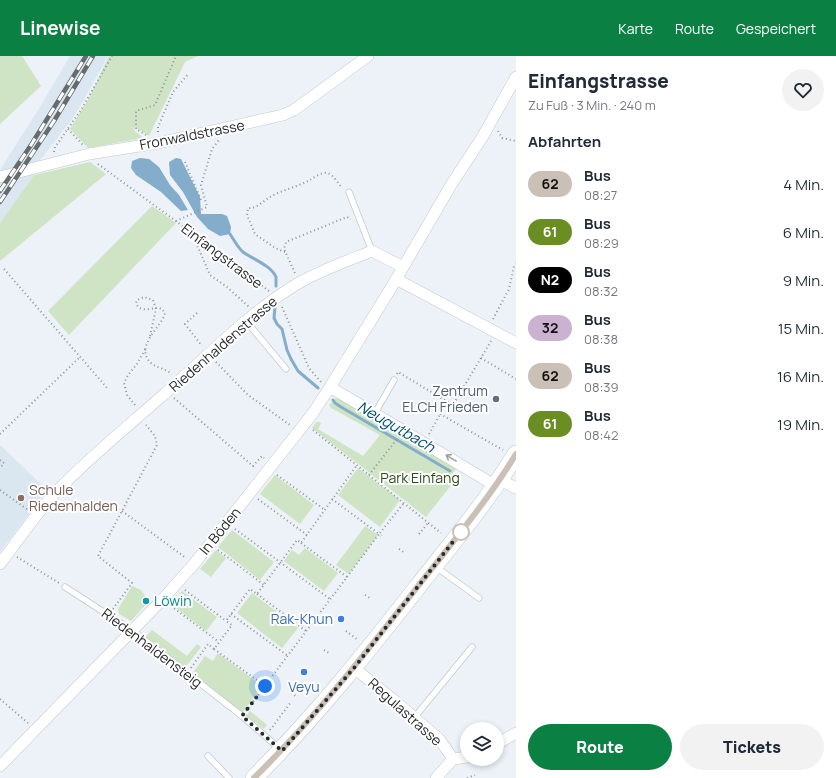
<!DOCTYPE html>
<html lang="de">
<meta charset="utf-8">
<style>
:root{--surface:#fff;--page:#f2f2f3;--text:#1f2937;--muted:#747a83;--accent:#0b8043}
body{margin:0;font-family:Manrope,sans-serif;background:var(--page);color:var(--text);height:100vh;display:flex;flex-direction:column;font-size:15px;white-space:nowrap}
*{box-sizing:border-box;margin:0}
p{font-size:13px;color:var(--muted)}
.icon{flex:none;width:22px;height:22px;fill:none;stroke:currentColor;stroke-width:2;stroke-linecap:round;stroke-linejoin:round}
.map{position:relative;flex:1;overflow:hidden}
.side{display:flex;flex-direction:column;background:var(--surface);width:320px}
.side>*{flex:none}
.badge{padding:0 8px;border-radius:13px;font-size:14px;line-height:26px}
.buttons{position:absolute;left:460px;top:666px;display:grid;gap:8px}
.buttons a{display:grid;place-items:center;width:44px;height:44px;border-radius:50%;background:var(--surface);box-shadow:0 2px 6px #0003;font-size:20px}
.you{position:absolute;width:20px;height:20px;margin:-10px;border:3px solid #fff;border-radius:50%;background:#1a73e8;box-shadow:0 0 0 6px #1a73e833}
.map>.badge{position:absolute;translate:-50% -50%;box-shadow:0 0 0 2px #fff}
h2{padding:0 12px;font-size:15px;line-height:36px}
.round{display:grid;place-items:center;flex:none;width:42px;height:42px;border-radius:21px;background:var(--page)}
.headline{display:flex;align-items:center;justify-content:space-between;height:68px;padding:0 12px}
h1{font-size:19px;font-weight:800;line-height:30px}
.cta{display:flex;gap:8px;margin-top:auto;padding:8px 12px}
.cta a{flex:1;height:46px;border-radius:24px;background:var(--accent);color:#fff;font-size:16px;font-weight:800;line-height:46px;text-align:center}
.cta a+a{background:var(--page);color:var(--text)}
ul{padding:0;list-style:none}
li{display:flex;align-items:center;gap:12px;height:48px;padding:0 12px}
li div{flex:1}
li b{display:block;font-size:15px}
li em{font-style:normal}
li .badge{min-width:44px;font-weight:700;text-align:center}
header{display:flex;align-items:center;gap:24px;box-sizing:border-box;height:56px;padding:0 20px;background:var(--accent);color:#fff}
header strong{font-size:19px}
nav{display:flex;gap:22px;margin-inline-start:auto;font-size:14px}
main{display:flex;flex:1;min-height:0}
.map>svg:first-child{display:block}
.built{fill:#dae6f0}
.green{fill:#cee4c4}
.water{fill:#83adca}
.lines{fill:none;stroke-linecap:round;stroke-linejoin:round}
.stream{stroke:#83adca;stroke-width:3}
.service-casing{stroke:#c2c8cc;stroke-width:7}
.minor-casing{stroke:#c2c8cc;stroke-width:12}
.primary-casing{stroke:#c2c8cc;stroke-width:18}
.path{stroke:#8f9396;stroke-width:2;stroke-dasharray:1 3;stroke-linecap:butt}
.service{stroke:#fff;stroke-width:5.5}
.minor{stroke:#fff;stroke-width:11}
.primary{stroke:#fff;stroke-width:17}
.rail-casing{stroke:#676b6e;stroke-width:4.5}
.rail{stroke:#fefefe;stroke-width:3;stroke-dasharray:9;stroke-linecap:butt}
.oneway{stroke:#9e9fa0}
.line-casing{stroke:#fff;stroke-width:9}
.line{stroke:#cac0b6;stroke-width:6}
.walk{stroke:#27292b;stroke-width:4;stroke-dasharray:0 7.2}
.service-dot{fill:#5c6f8a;stroke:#fefefe;stroke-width:1.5}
.education-dot{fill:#8d6e63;stroke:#fefefe;stroke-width:1.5}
.stop-dot{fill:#fff;stroke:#cac0b6;stroke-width:2}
.culture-dot{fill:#0f9aa8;stroke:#fefefe;stroke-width:1.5}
.shop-dot{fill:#3f7fe0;stroke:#fefefe;stroke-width:1.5}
.labels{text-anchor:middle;stroke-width:4;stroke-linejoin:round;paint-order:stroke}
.street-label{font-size:14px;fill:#27292b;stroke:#fefefe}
.service-label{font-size:14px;fill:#4e5e75;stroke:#fefefe;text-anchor:end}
.park-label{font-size:14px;fill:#2a4c14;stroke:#fefefe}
.education-label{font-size:14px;fill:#785e54;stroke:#fefefe;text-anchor:start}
.culture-label{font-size:14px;fill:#0d838f;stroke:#fefefe;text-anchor:start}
.shop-label{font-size:14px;fill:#366cbe;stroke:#fefefe;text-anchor:end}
.water-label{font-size:15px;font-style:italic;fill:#004d73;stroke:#fefefe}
</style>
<header>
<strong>Linewise</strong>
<nav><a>Karte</a><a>Route</a><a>Gespeichert</a></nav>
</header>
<main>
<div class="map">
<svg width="516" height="722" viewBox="0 0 516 722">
<rect width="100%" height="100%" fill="#ecf2f7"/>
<path class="built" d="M70,0H108L82,47L72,63L40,104L38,113L0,167V114L40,51Z
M0,389L47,434L0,496Z"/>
<path class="green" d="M0,0H22L41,30L0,68Z
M109,0H198L185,6L149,80L135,71L134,74L143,82L88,92L70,73L89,42Z
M90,106L106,118L0,205V167L34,119Z
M152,150L176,167L69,279L48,255Z
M338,342L341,343L457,412L447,424L452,428L426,461L312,372L316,366H320L321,368L318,373L363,400L380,379L331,352L329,349L335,343Z
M358,412L400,444L380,471L338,439Z
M275,419L314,449L300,468L260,438Z
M365,470L378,479L349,518L336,509Z
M232,474L274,506L260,524L218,491Z
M305,492L338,517L324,535L284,505L292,494L299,499Z
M216,494L226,502L211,521L200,513Z
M132,530L141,534L146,541L143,545L146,548L131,565L119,558L118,553Z
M182,535L217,561L206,575L171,548Z
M252,537L298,572L282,592L237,557Z
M152,574L187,600L197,588L201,591L185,612L145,581Z
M218,597L262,630L242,657L192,618L205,600L213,605Z
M250,655L267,669L264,673L246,660Z"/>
<path class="water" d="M140,102L149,103L159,111L170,129L179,139L188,154L181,155L161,136L136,119L131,112L132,105Z
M176,102L181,103L200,141L201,158H222L227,160L231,171L230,178L220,180L208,173L197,161L183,136L170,119L169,106Z"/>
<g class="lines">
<path class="stream" d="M230,178C234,184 238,192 243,196C252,203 271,209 276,221C276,223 276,227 276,230
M275,251L274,262L277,268L282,273L287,294L291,303L298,315L318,332
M333,344L335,347L341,351L450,415"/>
<defs>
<path id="service" d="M349,136L372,195
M246,265L286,313
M375,357L394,324
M436,511L479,542
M65,531L133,575L242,660L280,693
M414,662L472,591
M208,700L229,722"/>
<path id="minor" d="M0,121L89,98L158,87L283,59L294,54L368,0
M396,223L516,287
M330,331L496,430
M500,424L516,432
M0,508C19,483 37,456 58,434C91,400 127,371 162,340C206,302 247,258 297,228C321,214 347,205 372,195L403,211
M354,612L395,645L440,684L453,703
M497,688L516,677
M0,710L162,544L194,508L313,357L330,331L391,232L451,129L483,80L516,21
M436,722L453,703L467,701"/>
<path id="primary" d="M254,722C314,662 367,596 419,529C453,486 488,444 516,398"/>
</defs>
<use href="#service" class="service-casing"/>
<use href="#minor" class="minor-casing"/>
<use href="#primary" class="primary-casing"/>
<path class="path" d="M68,73L83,89
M498,75L502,82L516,85
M158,76V71L173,36L189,17
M146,79L136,73V55L155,49L176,0
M54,96L55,91L81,54L112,0
M185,106L201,144
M98,108L188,174L269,235
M176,165L207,151L201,129L212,93L219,84
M190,176L194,182L210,219L227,231L249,251
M285,196L275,192L255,178L247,159L248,152C257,153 263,145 270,141C282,134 297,131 310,124C315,121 321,116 327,117C333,118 338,127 342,132
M4,213L108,333
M295,217L284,193L286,186L347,161L351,163
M282,251L309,312L321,326
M197,257L185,268L202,290
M493,263L509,233L514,210L516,208
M150,280L156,253L153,244L144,241L137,244L136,247C139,256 149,253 156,252C158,252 160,252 162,253L165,257C163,270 132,291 152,308C158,312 166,313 172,318
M481,302L516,323
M216,306L248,339L290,369
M397,318L398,316L453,349L491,285
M174,342L253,410L262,400L264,402
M135,349L127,339L124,327L128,319L137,308L146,292
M440,358L503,394
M313,374L441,477
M0,378L80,301
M429,378L447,346
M0,404L4,407L0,412
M277,419L325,454
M369,419L397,383
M0,434L28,454
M258,443L307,479
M332,443L379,478L404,447
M122,455L186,502
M235,473L330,543
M419,478L428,467
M399,493L405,497
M218,494L264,529
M17,501L59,527
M347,521L379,478L381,480
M185,534L226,565
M257,538L306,575
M365,539L370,542
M171,550L219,586
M113,553L132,527L98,500L157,389L155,380L146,369
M231,558L288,600
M346,575L358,584
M214,593L265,630
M324,594L329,597
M191,612L208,588L214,593L232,569L226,565L250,533L257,538L297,484L301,487L357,409
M291,637L296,640
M0,643L28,667
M246,655L347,521L301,487
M270,674L291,646
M467,722L475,719"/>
<use href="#service" class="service"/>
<use href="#minor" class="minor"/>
<use href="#primary" class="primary"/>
<defs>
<path id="rail" d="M0,135L31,89L86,0
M0,146L54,65L93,0"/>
</defs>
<use href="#rail" class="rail-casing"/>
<use href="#rail" class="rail"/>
</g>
<defs><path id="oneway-shaft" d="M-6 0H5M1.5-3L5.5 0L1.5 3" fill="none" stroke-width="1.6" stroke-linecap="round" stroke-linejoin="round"/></defs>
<use class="oneway" href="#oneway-shaft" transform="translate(451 402) rotate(-149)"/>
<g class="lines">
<defs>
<path id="line" d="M254,722C313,664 364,599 415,534C450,489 487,446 516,398"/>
</defs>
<use href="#line" class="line-casing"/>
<use href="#line" class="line"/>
<path class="walk" d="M265,630L242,660L282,695L354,612L463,473L461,476"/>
</g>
<circle class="service-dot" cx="496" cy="343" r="4"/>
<circle class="education-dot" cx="21" cy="442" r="4"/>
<circle class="stop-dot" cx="461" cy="476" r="8"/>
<circle class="culture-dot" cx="146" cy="545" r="4"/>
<g class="shop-dot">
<circle cx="341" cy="563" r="4"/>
<circle cx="304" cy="616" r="4"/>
</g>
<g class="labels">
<g class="street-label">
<text transform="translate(192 79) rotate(-11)" y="5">Fronwaldstrasse</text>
<text transform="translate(222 200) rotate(37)" y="5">Einfangstrasse</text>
<text transform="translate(223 288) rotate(-41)" y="5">Riedenhaldenstrasse</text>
<text transform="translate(220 475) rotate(-51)" y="5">In Böden</text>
<text transform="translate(152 592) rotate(37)" y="5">Riedenhaldensteig</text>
<text transform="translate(405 656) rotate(42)" y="5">Regulastrasse</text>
</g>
<g class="service-label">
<text x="488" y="340">Zentrum<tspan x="488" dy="16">ELCH Frieden</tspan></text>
</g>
<g class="park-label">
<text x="420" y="427">Park Einfang</text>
</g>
<g class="education-label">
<text x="29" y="439">Schule<tspan x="29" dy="16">Riedenhalden</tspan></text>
</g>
<g class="culture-label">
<text x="154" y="550">Löwin</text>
</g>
<g class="shop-label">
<text x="333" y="568">Rak-Khun</text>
<text x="304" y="636" text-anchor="middle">Veyu</text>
</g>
<g class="water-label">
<text transform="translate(396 371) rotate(30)" y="5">Neugutbach</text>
</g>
</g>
</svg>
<div class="buttons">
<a><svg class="icon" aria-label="layers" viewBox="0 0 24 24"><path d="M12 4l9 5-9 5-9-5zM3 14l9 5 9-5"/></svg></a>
</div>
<div class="you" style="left:265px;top:630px"></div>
</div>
<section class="side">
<div class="headline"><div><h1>Einfangstrasse</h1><p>Zu Fuß · 3 Min. · 240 m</p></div><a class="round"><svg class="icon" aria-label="heart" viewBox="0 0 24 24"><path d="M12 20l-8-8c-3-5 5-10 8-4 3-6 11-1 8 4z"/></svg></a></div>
<h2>Abfahrten</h2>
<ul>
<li><span class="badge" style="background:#cac0b6;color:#111">62</span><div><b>Bus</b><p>08:27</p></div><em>4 Min.</em></li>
<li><span class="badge" style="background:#6b8e23;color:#fff">61</span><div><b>Bus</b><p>08:29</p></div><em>6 Min.</em></li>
<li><span class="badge" style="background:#000;color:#fff">N2</span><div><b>Bus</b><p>08:32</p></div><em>9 Min.</em></li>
<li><span class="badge" style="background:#ccb2d1;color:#111">32</span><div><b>Bus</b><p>08:38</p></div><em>15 Min.</em></li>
<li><span class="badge" style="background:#cac0b6;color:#111">62</span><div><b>Bus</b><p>08:39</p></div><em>16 Min.</em></li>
<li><span class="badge" style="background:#6b8e23;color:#fff">61</span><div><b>Bus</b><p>08:42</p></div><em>19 Min.</em></li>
</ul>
<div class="cta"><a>Route</a><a>Tickets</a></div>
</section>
</main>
